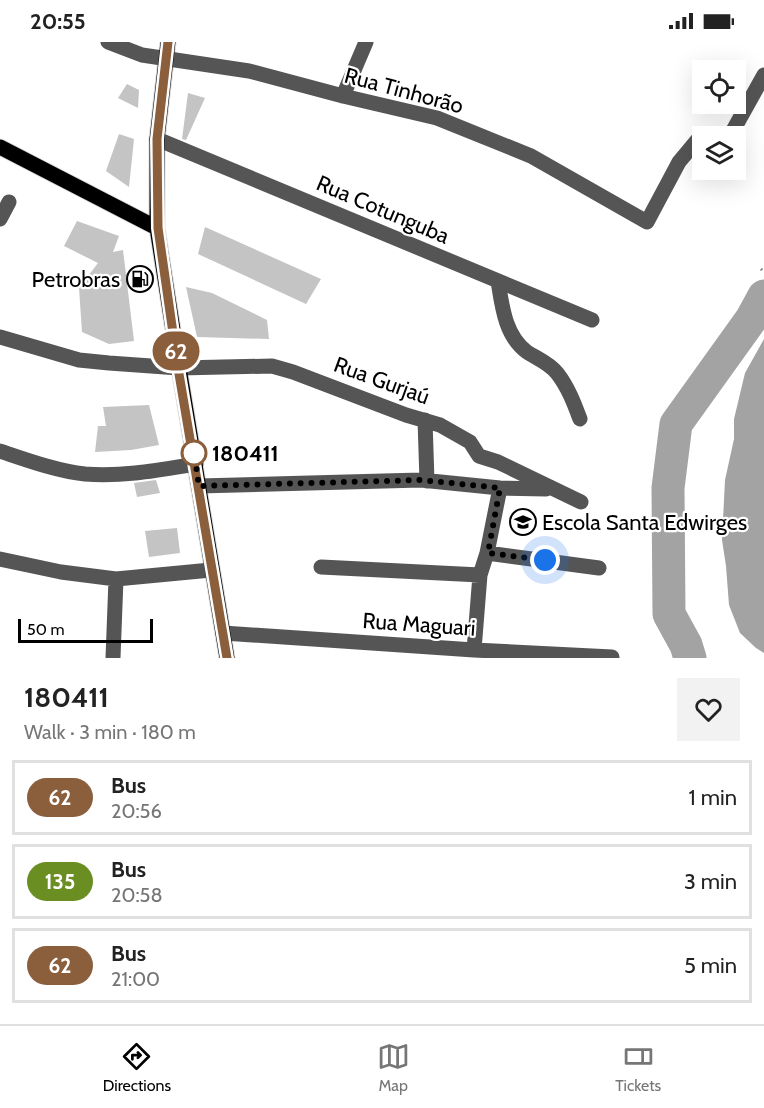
<!DOCTYPE html>
<meta charset="utf-8">
<style>
:root{--surface:#fff;--page:#f2f2f2;--text:#222;--muted:#767676;--line:#e0e0e0;--accent:#000}
body{margin:0;font-family:Cabin,sans-serif;background:var(--page);color:var(--text);height:100vh;display:flex;flex-direction:column;font-size:22px;white-space:nowrap}
*{box-sizing:border-box;margin:0}
p{font-size:20px;color:var(--muted)}
.icon{flex:none;width:33px;height:33px;fill:none;stroke:currentColor;stroke-width:2;stroke-linecap:round;stroke-linejoin:round}
.map{position:relative;height:616px;overflow:hidden}
.panel{display:flex;flex-direction:column;background:var(--surface);flex:1}
.panel>*{flex:none}
.badge{padding:0 12px;border-radius:20px;font-size:21px;line-height:39px}
.fabs{position:absolute;left:692px;top:18px;display:grid;gap:12px}
.fabs a{display:grid;place-items:center;width:54px;height:54px;border-radius:0px;background:var(--surface);box-shadow:0 6px 24px #0002;font-size:30px}
.scale{position:absolute;left:18px;bottom:15px;width:135px;box-sizing:border-box;padding-left:6px;border:3px solid #000;border-top:0;font-size:16px;line-height:21px;white-space:nowrap;color:#000;-webkit-text-stroke:4px #fff;paint-order:stroke}
.you{position:absolute;width:30px;height:30px;margin:-15px;border:4px solid #fff;border-radius:50%;background:#1a73e8;box-shadow:0 0 0 9px #1a73e833}
.map>.badge{position:absolute;translate:-50% -50%;box-shadow:0 0 0 3px #fff}
.round{display:grid;place-items:center;flex:none;width:63px;height:63px;border-radius:0px;background:var(--page)}
.headline{display:flex;align-items:center;justify-content:space-between;height:102px;padding:0 24px}
h1{font-size:28px;font-weight:800;line-height:45px}
ul{padding:0;list-style:none}
li{display:flex;align-items:center;gap:18px;height:75px;margin:0 12px 9px;padding:0 12px;border:3px solid var(--line);border-radius:0px}
li div{flex:1}
li b{display:block;font-size:22px}
li em{font-style:normal}
li .badge{min-width:66px;font-weight:700;text-align:center}
.status{display:flex;justify-content:space-between;align-items:center;height:42px;padding:0 30px;background:var(--surface);direction:ltr}
.status svg{height:16px;fill:currentColor}
.tab-bar{display:flex;justify-content:space-around;align-items:center;height:84px;border-top:2px solid var(--line);background:var(--surface);font-size:16px;color:var(--muted)}
.tab-bar a{display:grid;justify-items:center;gap:3px}
.tab-bar .on{color:var(--accent)}
.map>svg:first-child{display:block}
.water{fill:#a3a3a3}
.lines{fill:none;stroke-linecap:round;stroke-linejoin:round}
.river{stroke:#a3a3a3;stroke-width:33}
.building{fill:#c4c4c4}
.major-casing{stroke:#dbdbdb;stroke-width:17}
.path{stroke:#777;stroke-width:3;stroke-dasharray:1.5 3;stroke-linecap:butt}
.minor{stroke:#555;stroke-width:15}
.major{stroke:#000;stroke-width:15}
.line-casing{stroke:#fff;stroke-width:14}
.line{stroke:#8b5e3c;stroke-width:9}
.walk{stroke:#000;stroke-width:6;stroke-dasharray:0 10.8}
.stop-dot{fill:#fff;stroke:#8b5e3c;stroke-width:3}
.labels{text-anchor:middle;stroke-width:4.5;stroke-linejoin:round;paint-order:stroke}
.street-label{font-size:22px;fill:#000;stroke:#fff}
.poi-label{font-size:22px;fill:#000;stroke:#fff;text-anchor:end}
.stop-label{font-size:22px;font-weight:bold;fill:#000;stroke:#fff;text-anchor:start}
</style>
<div class="status"><b>20:55</b><svg viewBox="0 0 49 12"><path d="M0 12V9h3v3zM5 12V6h3v6zM10 12V3h3v9zM15 12V0h3v12zM26 1h20v11H26zM47 4h2v5h-2z"/></svg></div>
<div class="map">
<svg width="764" height="616" viewBox="0 0 764 616">
<rect width="100%" height="100%" fill="#fff"/>
<path class="water" d="M764,297V611L756,606L740,591L729,563L726,524L722,498L725,438L734,397V377L745,331Z"/>
<g class="lines">
<path class="river" d="M690,616L686,603L669,572L668,446L676,382L752,276L764,254"/>
</g>
<path class="building" d="M127,42L139,48L138,66L118,56Z
M188,51L205,56L186,98L182,97Z
M119,92L134,97L129,145L106,129Z
M77,179L119,194L113,210L123,208L134,299L109,302L82,290L79,246L98,221L64,204Z
M205,185L321,237L306,262L198,212Z
M186,245L212,251L267,278L269,297L197,295Z
M149,363L159,403L131,408L95,410L98,384H106L103,365Z
M156,438L160,451L137,455L134,441Z
M177,486L180,511L149,515L145,489Z"/>
<g class="lines">
<defs>
<path id="major" d="M168,0L157,97V186L179,326L227,616
M0,105L157,186"/>
</defs>
<use href="#major" class="major-casing"/>
<path class="path" d="M761,227L764,230"/>
<path class="minor" d="M108,0L142,13L249,29L343,54L437,76L531,114L647,180L679,120L699,96L702,98
M343,54L366,0
M730,94L764,33
M157,97L592,278
M0,177L9,160
M498,239C502,264 505,294 527,310C538,317 549,321 557,331C568,345 574,361 580,377
M0,295L79,318L109,321L179,326L272,324L293,330L406,373L440,383L470,400L479,414L498,420L581,460
M425,378L427,439
M0,409C27,418 57,429 85,432C123,435 159,428 196,422
M199,444L421,438L500,446L546,447
M487,511L599,526
M0,517L61,530L116,537L211,528
M321,525L480,533
M223,591L474,608L612,615
M474,608L480,533L487,511L500,446
M113,616L116,537"/>
<use href="#major" class="major"/>
</g>
<g class="lines">
<defs>
<path id="line" d="M168,0L157,97L158,186L178,326L227,616"/>
</defs>
<use href="#line" class="line-casing"/>
<use href="#line" class="line"/>
<path class="walk" d="M194,411L193,403L199,444L421,438L500,446L488,511L545,518"/>
</g>
<defs>
<symbol id="fuel-ring" viewBox="-11 -11 22 22"><circle r="9.5" fill="#fff" stroke="#000" stroke-width="1.5"/><path d="M-5.5-6h7V0h2V4h1.3V-2.5L3-4.5l.8-.8L6-3V5H2.5V1h-1V6h-7ZM-4.2-4.7v3.2H.2V-4.7Z" fill="#000"/></symbol>
<symbol id="school-ring" viewBox="-11 -11 22 22"><circle r="9.5" fill="#fff" stroke="#000" stroke-width="1.5"/><path d="M0-5L7-2L0 1L-7-2ZM-4 1L0 2.5L4 1V4Q0 6-4 4Z" fill="#000"/></symbol>
</defs>
<g fill-rule="evenodd">
<use href="#fuel-ring" x="125" y="222" width="30" height="30"/>
<use href="#school-ring" x="508" y="465" width="30" height="30"/>
</g>
<circle class="stop-dot" cx="194" cy="411" r="12"/>
<g class="labels">
<g class="street-label">
<text transform="translate(404 48) rotate(15)" y="8">Rua Tinhorão</text>
<text transform="translate(383 167) rotate(23)" y="8">Rua Cotunguba</text>
<text transform="translate(382 338) rotate(20)" y="8">Rua Gurjaú</text>
<text transform="translate(419 582) rotate(4)" y="8">Rua Maguari</text>
</g>
<g class="poi-label">
<text x="120" y="245">Petrobras</text>
<text x="542" y="488" text-anchor="start">Escola Santa Edwirges</text>
</g>
<g class="stop-label">
<text x="212" y="419">180411</text>
</g>
</g>
</svg>
<div class="fabs">
<a><svg class="icon" aria-label="locate" viewBox="0 0 24 24"><circle cx="12" cy="12" r="6"/><path d="M12 2v4M12 18v4M2 12h4M18 12h4"/></svg></a>
<a><svg class="icon" aria-label="layers" viewBox="0 0 24 24"><path d="M12 4l9 5-9 5-9-5zM3 14l9 5 9-5"/></svg></a>
</div>
<div class="scale">50 m</div>
<div class="you" style="left:545px;top:518px"></div>
<b class="badge" style="left:176px;top:309px;background:#8b5e3c;color:#fff">62</b>
</div>
<section class="panel">
<div class="headline"><div><h1>180411</h1><p>Walk · 3 min · 180 m</p></div><a class="round"><svg class="icon" aria-label="heart" viewBox="0 0 24 24"><path d="M12 20l-8-8c-3-5 5-10 8-4 3-6 11-1 8 4z"/></svg></a></div>
<ul>
<li><span class="badge" style="background:#8b5e3c;color:#fff">62</span><div><b>Bus</b><p>20:56</p></div><em>1 min</em></li>
<li><span class="badge" style="background:#6b8e23;color:#fff">135</span><div><b>Bus</b><p>20:58</p></div><em>3 min</em></li>
<li><span class="badge" style="background:#8b5e3c;color:#fff">62</span><div><b>Bus</b><p>21:00</p></div><em>5 min</em></li>
</ul>
</section>
<nav class="tab-bar">
<a class="on"><svg class="icon" aria-label="directions" viewBox="0 0 24 24"><path d="M12 3l9 9-9 9-9-9zM9 14v-3h6M13 9l2 2-2 2"/></svg>Directions</a>
<a><svg class="icon" aria-label="map" viewBox="0 0 24 24"><path d="M3 6l6-2 6 2 6-2v14l-6 2-6-2-6 2zM9 4v14M15 6v14"/></svg>Map</a>
<a><svg class="icon" aria-label="tickets" viewBox="0 0 24 24"><path d="M3 7h18v10H3zM15 7v10"/></svg>Tickets</a>
</nav>
